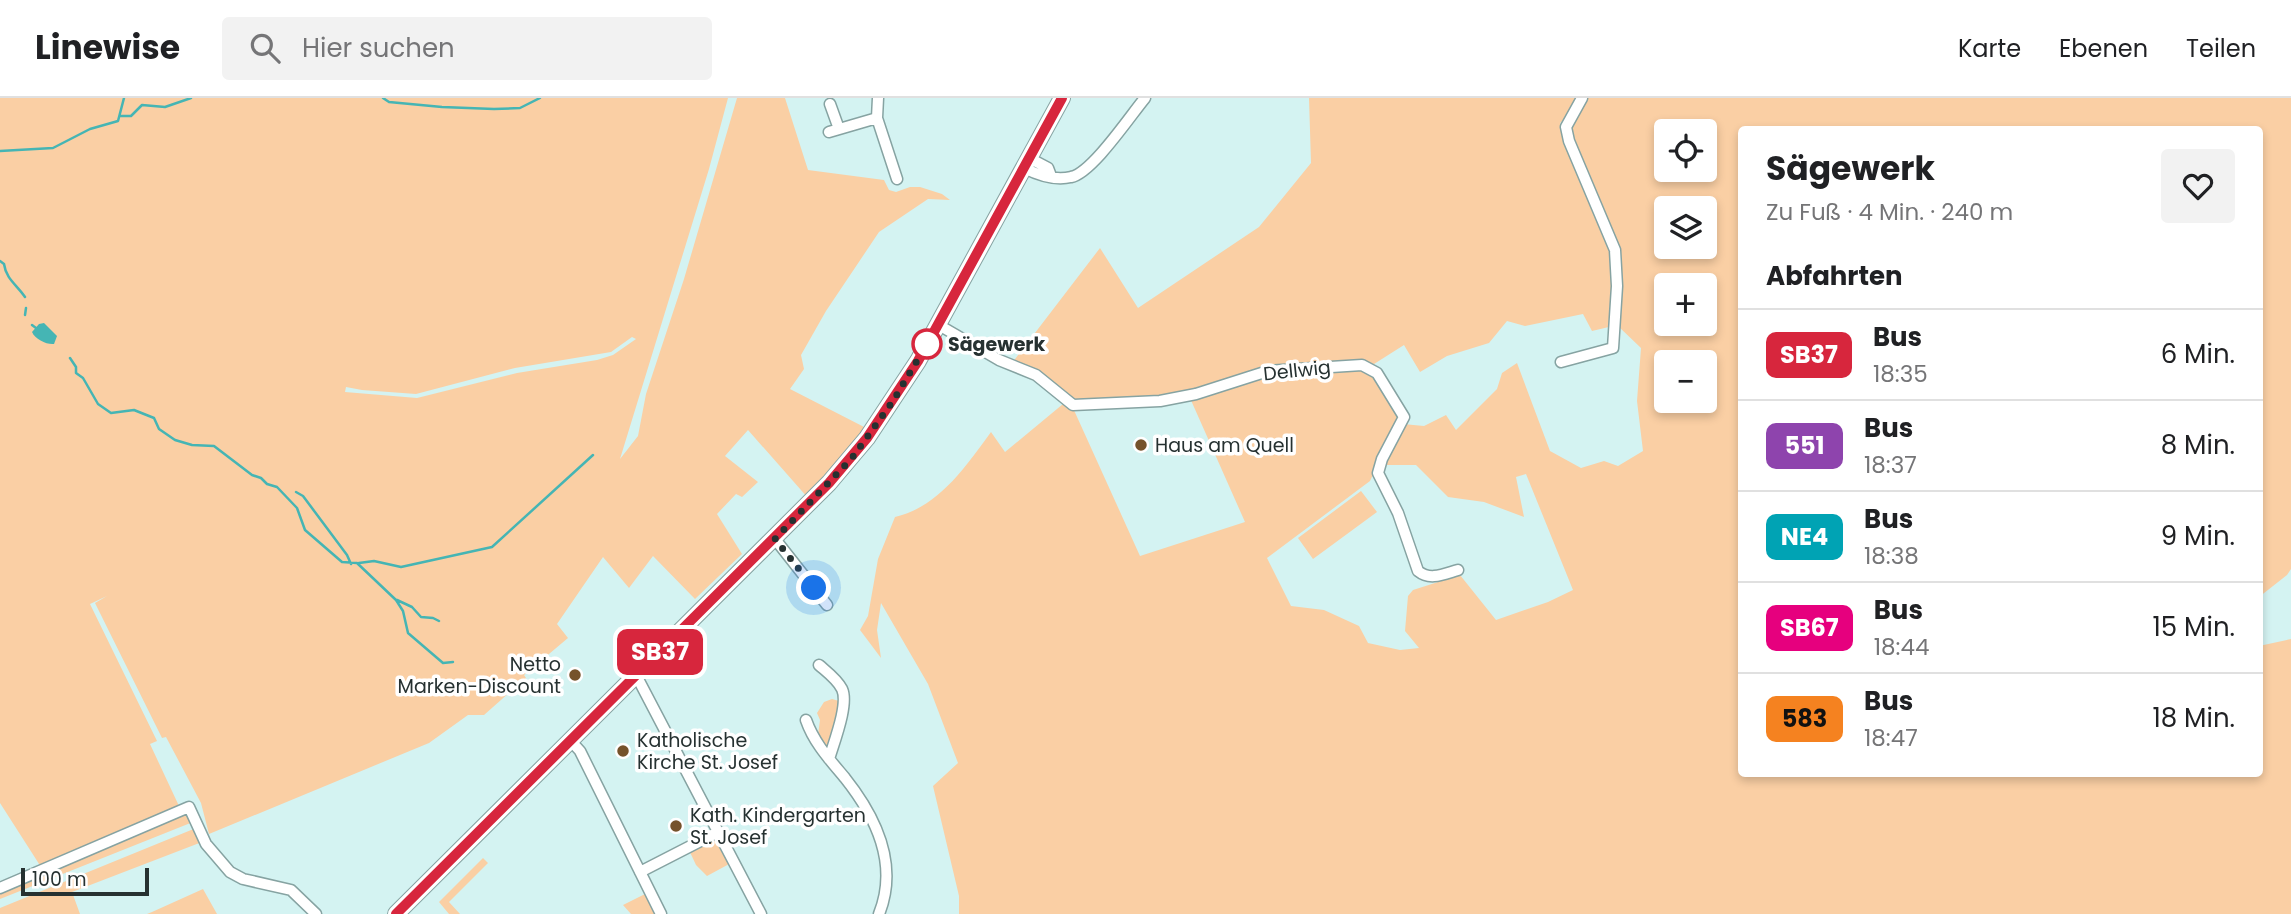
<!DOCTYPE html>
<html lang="de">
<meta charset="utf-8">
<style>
:root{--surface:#fff;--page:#f2f2f2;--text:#202124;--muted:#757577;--line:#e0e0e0}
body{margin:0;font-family:Poppins,sans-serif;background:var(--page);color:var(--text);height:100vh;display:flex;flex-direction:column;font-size:26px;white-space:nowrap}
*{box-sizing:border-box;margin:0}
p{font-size:23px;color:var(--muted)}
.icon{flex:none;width:38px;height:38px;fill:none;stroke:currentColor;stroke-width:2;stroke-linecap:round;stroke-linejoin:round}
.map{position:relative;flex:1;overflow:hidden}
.panel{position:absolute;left:1738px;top:28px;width:525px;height:651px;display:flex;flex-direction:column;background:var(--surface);border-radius:7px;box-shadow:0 4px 10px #0003}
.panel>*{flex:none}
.badge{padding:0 14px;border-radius:10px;font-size:24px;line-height:46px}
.fabs{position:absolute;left:1654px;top:21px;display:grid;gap:14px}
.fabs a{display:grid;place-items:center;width:63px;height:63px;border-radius:7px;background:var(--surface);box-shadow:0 4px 10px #0003;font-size:35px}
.scale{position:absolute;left:21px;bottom:18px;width:128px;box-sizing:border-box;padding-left:7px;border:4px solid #263131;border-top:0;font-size:19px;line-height:24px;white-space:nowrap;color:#263131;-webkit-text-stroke:5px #fff;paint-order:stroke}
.you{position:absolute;width:35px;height:35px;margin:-18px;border:5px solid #fff;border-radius:50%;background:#1a73e8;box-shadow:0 0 0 10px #1a73e833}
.map>.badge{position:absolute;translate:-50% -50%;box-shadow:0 0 0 4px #fff}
h2{padding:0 28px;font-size:26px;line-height:63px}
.round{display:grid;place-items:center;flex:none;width:74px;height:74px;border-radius:7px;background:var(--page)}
.summary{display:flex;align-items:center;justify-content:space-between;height:119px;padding:0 28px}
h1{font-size:33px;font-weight:700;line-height:52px}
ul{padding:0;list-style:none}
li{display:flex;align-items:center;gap:21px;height:91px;padding:0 28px;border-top:2px solid var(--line)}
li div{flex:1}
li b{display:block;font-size:26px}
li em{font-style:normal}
li .badge{min-width:77px;font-weight:700;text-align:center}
header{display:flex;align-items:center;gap:42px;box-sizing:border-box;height:98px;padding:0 35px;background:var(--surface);border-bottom:2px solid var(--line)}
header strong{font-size:33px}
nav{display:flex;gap:38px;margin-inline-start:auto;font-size:24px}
.search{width:490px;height:63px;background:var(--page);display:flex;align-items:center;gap:18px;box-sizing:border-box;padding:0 24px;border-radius:7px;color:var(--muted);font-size:26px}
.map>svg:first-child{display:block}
.green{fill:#facfa4;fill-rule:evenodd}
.water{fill:#45b5b4}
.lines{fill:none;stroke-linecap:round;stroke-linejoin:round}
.stream{stroke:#45b5b4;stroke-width:2.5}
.street-casing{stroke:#86a3a2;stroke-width:13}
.secondary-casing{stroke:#86a3a2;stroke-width:18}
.street{stroke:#fff;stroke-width:10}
.secondary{stroke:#f4e1cd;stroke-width:14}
.line-casing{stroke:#fff;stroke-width:16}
.line{stroke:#d7263d;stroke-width:10}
.walk{stroke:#263131;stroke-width:7;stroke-dasharray:0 12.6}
.stop-dot{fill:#fff;stroke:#d7263d;stroke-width:3.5}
.poi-dot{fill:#75522b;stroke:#fff;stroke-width:2.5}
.labels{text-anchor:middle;stroke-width:7;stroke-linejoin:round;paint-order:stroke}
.stop-label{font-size:19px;font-weight:bold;fill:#263131;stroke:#fff;text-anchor:start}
.street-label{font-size:19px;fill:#263131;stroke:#fff}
.poi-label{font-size:19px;fill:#263131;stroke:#fff;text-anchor:start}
</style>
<header>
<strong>Linewise</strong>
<div class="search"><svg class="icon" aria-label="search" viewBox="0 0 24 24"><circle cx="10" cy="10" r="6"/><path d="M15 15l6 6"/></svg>Hier suchen</div>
<nav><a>Karte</a><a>Ebenen</a><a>Teilen</a></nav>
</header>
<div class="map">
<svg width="2291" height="816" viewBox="0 0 2291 816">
<rect width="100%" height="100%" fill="#d4f3f2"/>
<path class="green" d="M0,0H728L709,71L620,361L638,338L646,296L684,181L737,0H785L808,72L884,82L889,92L896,94L910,89H920L942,96L950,102L928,101L879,134L826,213L801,257L804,271L790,291L868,331L808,400L748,332L725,358L758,384L742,399L736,396L717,416L742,456L695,501L653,458L629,490L603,459L557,526L568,540L524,577L526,580L484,617H468L429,645L209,736L201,705L166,639L162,640L95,505L107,498L90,506L157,643L150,646L179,708L41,769L0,705ZM632,239L636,241L613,257L597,262L517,275L417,300L345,294L346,289L362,292L416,296L515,270L611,254Z
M1309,0H2291V471L2287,477L2259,499V32H1741V676H2259V548L2291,541V816H959V798L933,688L958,665L928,586L881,505L877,532L881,560L860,532L868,518L878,461L895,419C939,409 966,368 991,334L1005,354L1063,306L1073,310L1140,458L1245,424L1190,300L1266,274L1350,269L1371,270L1382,283L1399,317L1395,330L1370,383L1267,460L1291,508L1324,512L1359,528L1368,545L1400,552L1419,550L1405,533L1408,498L1413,492L1460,477L1496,522L1548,504L1573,492L1526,376L1516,379L1524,419L1484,404L1448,399L1416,367H1385L1403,326L1424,328L1446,317L1456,332L1497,291L1502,275L1517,265L1550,353L1581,370L1604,363L1618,368L1643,353L1637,303L1641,250L1618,228L1620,174L1617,146L1571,43L1569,30L1570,23L1581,5L1560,25L1614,154L1615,175L1613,228L1592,233L1583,216L1525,228L1507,223L1489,245L1447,258L1420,274L1404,247L1374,266L1359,264L1262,272L1199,292L1155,301L1101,303L1074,302L1034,274L1012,265L1100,150L1138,210L1259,129L1311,65ZM1666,33H1704V72H1666ZM1666,110H1704V149H1666ZM1666,187H1704V226H1666ZM1666,264H1704V303H1666Z
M1361,393L1377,414L1313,461L1298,440Z
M832,601L839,603L828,652L818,637L820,622L817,615L824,604Z
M190,715L193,724L0,801V791L99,753L177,717Z
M196,730L202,744L72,794L80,816H0V810Z
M716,739L731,765L707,778L696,767L689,752Z
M483,760L488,765L449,804L460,816H449L439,804Z
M203,791L217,816H147L152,814Z
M647,795L658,816H631L623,807Z"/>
<path class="water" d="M44,225L57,238L54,246C47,247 35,241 32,234L39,226Z"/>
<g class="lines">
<path class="stream" d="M383,0L389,4L442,9L494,11L520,10L540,0
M120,18H131L142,7L165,9L191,0
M0,53L53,50L90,31L118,23L124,0
M0,163L4,166C6,181 17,187 25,199
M25,217L26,210
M32,227L36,230
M70,260L76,269V275L83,280L98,306L111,315L134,312L154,320L159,331L175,342L192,347L214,348L252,377L261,380L267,386L277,389L297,410L305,432L342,464L357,465L396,502L403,513L408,535L443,565L453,564
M296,394L303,398L347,457L351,466
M359,465L374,463L401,469L492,449L593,357
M397,502L412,509L421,519L433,520L439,523"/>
<defs>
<path id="street" d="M878,0L877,20L897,81
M830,6L839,31
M829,34L877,20
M1029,60L1048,70L1051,78
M1024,70C1038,77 1055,83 1071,79C1092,75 1130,18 1145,0
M937,226L999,262L1036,277L1073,307L1160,303L1196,296L1268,273L1362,267L1377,275L1404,319L1382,361L1378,375L1398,415L1418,473C1430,483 1444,476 1458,472
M1561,264L1613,250L1617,188L1615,152L1569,43L1566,29L1582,0
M775,441L827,507
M819,567C827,574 837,581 842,591C849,606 834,644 829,661
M636,577L761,816
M806,622C814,645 830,662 845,680C876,719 899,766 879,816
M570,642L580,653L661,816
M640,774L718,734
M0,790L189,709L206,746L230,774L243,781L291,792L316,816"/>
<path id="secondary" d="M396,816L829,385L867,340L918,263L1062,0"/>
</defs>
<use href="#street" class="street-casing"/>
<use href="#secondary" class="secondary-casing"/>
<use href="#street" class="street"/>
<use href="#secondary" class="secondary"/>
</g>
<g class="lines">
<defs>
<path id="line" d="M396,816L829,385L867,340L918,263L1062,0"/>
</defs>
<use href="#line" class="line-casing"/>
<use href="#line" class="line"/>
<path class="walk" d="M814,490L775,441L852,360L893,303L927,246"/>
</g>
<circle class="stop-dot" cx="927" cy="246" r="14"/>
<g class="poi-dot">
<circle cx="1141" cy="347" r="7"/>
<circle cx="575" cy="577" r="7"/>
<circle cx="623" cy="653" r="7"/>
<circle cx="676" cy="728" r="7"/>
</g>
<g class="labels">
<g class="stop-label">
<text x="948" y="253">Sägewerk</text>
</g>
<g class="street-label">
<text transform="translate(1297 272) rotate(-6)" y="7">Dellwig</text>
</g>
<g class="poi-label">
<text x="1155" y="354">Haus am Quell</text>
<text x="561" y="573" text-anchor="end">Netto<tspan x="561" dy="22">Marken-Discount</tspan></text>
<text x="637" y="649">Katholische<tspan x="637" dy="22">Kirche St. Josef</tspan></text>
<text x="690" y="724">Kath. Kindergarten<tspan x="690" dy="22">St. Josef</tspan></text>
</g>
</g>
</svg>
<div class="fabs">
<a><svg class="icon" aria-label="locate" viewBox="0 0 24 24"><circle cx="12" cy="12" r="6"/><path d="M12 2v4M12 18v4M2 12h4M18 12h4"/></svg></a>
<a><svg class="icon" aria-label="layers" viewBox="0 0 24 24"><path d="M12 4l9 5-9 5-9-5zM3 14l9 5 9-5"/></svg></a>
<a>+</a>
<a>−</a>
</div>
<div class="scale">100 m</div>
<div class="you" style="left:814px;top:490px"></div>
<b class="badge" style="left:660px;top:554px;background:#d7263d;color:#fff">SB37</b>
<section class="panel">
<div class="summary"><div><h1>Sägewerk</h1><p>Zu Fuß · 4 Min. · 240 m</p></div><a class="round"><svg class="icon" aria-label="heart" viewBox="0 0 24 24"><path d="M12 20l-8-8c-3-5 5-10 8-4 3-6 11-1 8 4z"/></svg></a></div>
<h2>Abfahrten</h2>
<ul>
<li><span class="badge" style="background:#d7263d;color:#fff">SB37</span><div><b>Bus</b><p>18:35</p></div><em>6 Min.</em></li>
<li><span class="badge" style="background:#8e44ad;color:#fff">551</span><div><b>Bus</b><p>18:37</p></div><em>8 Min.</em></li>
<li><span class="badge" style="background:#00a3b4;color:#fff">NE4</span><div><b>Bus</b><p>18:38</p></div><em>9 Min.</em></li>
<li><span class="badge" style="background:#e6007e;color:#fff">SB67</span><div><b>Bus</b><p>18:44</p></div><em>15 Min.</em></li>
<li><span class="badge" style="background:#f58220;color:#111">583</span><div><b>Bus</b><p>18:47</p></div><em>18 Min.</em></li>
</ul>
</section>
</div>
